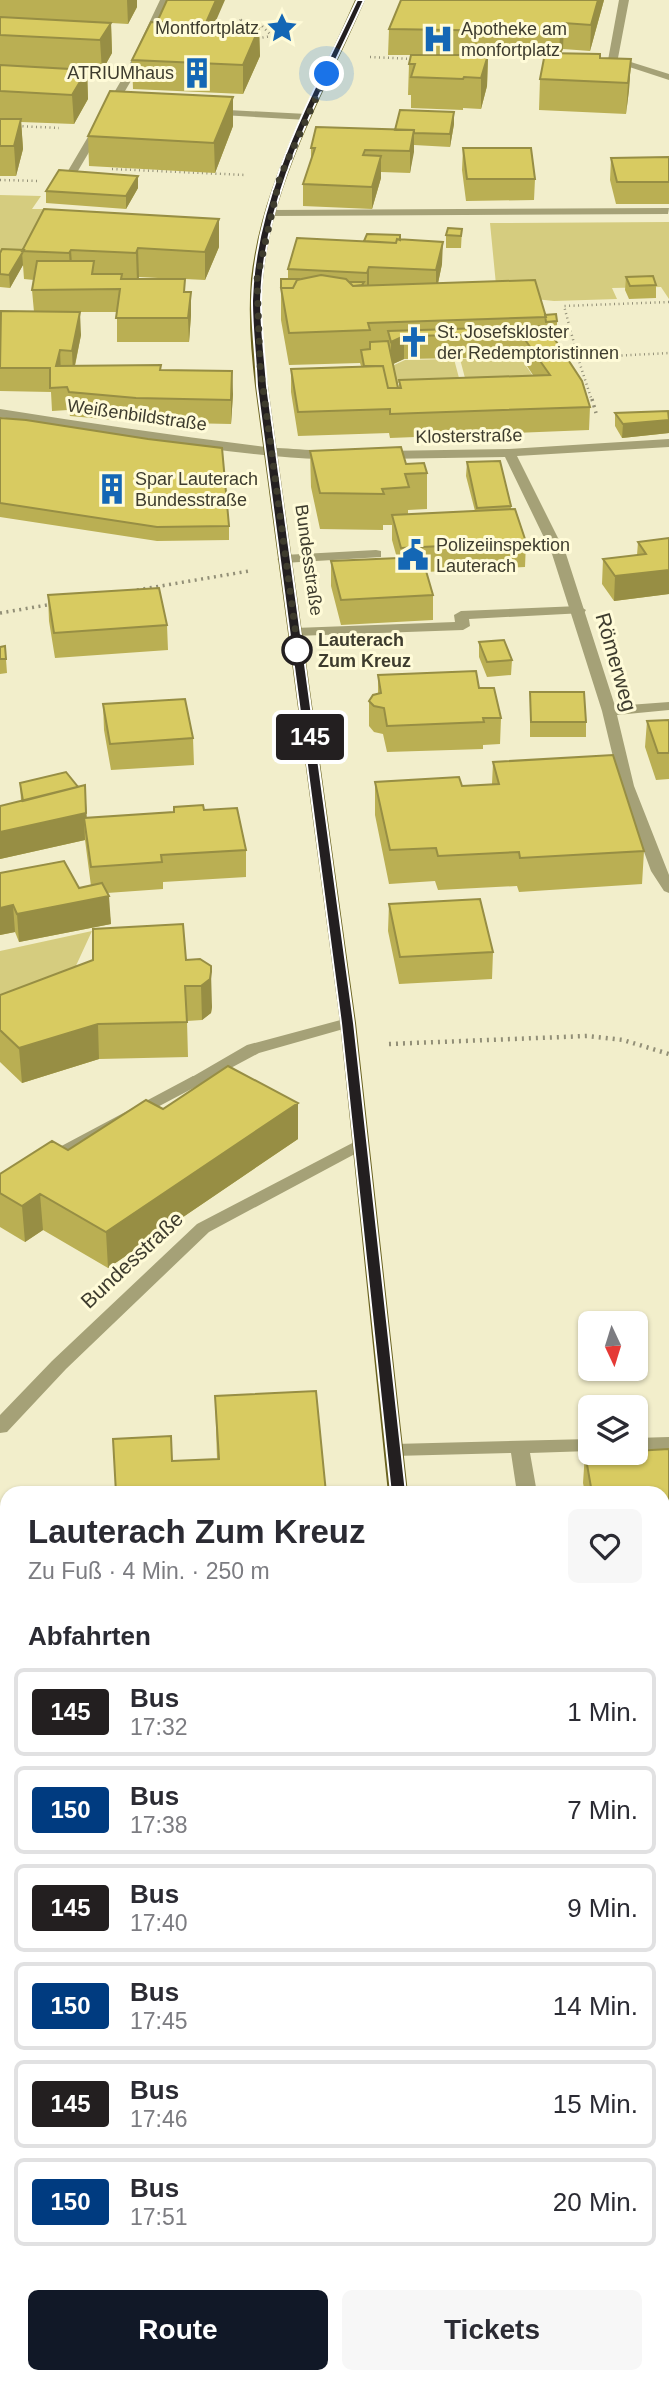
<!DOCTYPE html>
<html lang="de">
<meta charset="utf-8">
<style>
:root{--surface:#fff;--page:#f7f7f7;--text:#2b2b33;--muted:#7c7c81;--line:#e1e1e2;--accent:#111827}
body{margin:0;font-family:Helvetica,sans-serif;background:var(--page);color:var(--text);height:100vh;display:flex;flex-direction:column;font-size:26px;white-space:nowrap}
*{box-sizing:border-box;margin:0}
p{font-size:23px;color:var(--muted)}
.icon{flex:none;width:38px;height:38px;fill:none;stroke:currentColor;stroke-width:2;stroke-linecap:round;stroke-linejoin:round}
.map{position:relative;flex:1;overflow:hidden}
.sheet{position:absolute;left:0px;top:1486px;width:670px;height:898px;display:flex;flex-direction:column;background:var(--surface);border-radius:21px 21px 0 0;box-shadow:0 2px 5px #0004}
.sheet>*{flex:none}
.badge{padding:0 14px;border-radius:5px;font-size:24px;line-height:46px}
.needle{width:46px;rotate:176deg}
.fabs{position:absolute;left:578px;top:1311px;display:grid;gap:14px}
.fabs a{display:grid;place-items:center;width:70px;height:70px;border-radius:10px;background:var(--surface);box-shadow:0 2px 5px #0004;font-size:35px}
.you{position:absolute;width:35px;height:35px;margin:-18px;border:5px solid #fff;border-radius:50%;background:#1a73e8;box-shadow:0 0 0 10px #1a73e833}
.map>.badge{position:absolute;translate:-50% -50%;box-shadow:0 0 0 4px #fff}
h2{padding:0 28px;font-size:26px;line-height:63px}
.round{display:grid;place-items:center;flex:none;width:74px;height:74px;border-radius:10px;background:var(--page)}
.headline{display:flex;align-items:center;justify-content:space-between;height:119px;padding:0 28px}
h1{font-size:33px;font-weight:800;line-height:52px}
.primary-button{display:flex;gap:14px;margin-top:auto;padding:14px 28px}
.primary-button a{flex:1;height:80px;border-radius:10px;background:var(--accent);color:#fff;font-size:28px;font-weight:800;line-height:80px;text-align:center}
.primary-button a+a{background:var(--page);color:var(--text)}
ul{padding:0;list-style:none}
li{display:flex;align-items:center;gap:21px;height:88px;margin:0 14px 10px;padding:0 14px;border:4px solid var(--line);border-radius:10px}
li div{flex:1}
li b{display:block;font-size:26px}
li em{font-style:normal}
li .badge{min-width:77px;font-weight:700;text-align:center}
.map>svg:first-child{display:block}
.green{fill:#d5cc7f}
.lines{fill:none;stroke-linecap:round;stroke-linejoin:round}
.path-far2{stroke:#928f77;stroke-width:2.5;stroke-dasharray:1 3.5;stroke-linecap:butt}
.path-far1{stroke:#928f77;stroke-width:3.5;stroke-dasharray:2 4.5;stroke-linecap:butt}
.path{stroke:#928f77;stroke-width:4.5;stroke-dasharray:2 5;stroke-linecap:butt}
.service{fill:#a5a177;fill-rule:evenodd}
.minor{fill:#a5a177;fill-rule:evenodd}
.primary{fill:#69611d;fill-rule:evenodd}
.wall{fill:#baaf53;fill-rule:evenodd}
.shaded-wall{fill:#978e44}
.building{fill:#d8cb61;stroke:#978e44;stroke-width:2}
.line{fill:#231f20;stroke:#fff;stroke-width:2}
.walk{stroke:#3e3c2e;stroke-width:7;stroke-dasharray:0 12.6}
.stop-dot{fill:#fff;stroke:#231f20;stroke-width:3.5}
.labels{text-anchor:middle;stroke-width:6;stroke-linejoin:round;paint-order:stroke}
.far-poi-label{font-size:18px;fill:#3e3c2e;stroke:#fffbd8;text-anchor:start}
.far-street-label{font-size:18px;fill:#3e3c2e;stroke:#fffbd8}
.far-stop-label{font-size:18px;font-weight:bold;fill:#3e3c2e;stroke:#fffbd8;text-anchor:start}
.street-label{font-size:21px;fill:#3e3c2e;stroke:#fffbd8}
</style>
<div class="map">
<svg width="669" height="2383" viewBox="0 0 669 2383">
<rect width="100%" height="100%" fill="#f2eecb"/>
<path class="green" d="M0,195L41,196L32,209H48L27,252L0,250Z
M669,222V299L661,287L612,288L617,299L554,301L497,295L490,223Z
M520,357L535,379L465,378L460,359Z
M454,359L459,378L454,381L396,383L392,366L405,360Z
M92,931L68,983L0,1005V951Z
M0,1989H7V2376H471L472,2383H0Z"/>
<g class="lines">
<path class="path-far2" d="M241,20L260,24L272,36L247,40L223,30L226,25Z
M370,57L414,59
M18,126L59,128
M112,169L246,175
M0,180L39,181
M669,302L564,306L578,358L669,353
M578,358L592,401"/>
<path class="path-far1" d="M592,399L596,413
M137,590L249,571
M0,613L53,604"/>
<path class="path" d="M389,1044L587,1036L623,1040L669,1054"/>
<path class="service" d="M669,208L668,214L270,216L264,213L270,210Z
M376,550L381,551V557L284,563L277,559L284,555Z
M579,606L586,610L584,613L469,619L470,626L463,630L295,636L288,632L295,628L455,622L454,615L461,611Z
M348,1018L356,1023L354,1026L259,1053L199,1085H187L185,1081L247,1045Z
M360,1139L366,1140L369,1144L366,1148L209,1232L66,1369L7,1432L0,1433V1415L52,1361L197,1224Z
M669,1437V1449L635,1450V1438Z
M590,1439V1451L530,1453L537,1493H517L511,1453L394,1456L387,1455L384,1450L387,1445L394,1444Z
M669,1770V1786L663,1788V1772Z
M7,1905V1927L0,1930V1908Z"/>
<path class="minor" d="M160,0H170L135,74L72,181L63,183L62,181L125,74Z
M619,0H629L618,58L669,74V80L608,60Z
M209,109L307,114L312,117L307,120L205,114L204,112Z
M0,409C89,423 177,436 266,447C281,449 330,449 339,456C321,471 42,423 0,417Z
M669,439V447L517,456L566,554L615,706L669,702V710L617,715L634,786L669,875V893L664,891L651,871L620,786L602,711L552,554L505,457L382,459L376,455L382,451L509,449Z
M193,1076L199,1077L201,1081L199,1085L52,1163H40L37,1159Z"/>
<path class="primary" d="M355,0H365C326,91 272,180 263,280C259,315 263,351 268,386L356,1023L408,1493H388L340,1023L255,386C251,351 248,315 251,279C262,180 316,90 355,0Z
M476,2376H502V2383H476Z"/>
</g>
<path class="wall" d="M0,0H137V7L128,24L111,23L112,53L102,71L87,70L88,99L74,124L21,122L23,149L16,176H0Z
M604,0L590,51L563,49L561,53L600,58L631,59L629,90L626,114L539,110L540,79L545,57H488L487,86L481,109L463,108V110L411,108V95H408L409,64L411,55H388L389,29Z
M214,25L259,28L260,56L243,94L133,89L132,60Z
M454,124L450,147L414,145L410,173L381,172V178L372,209L303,206V184L311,160V148L395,130Z
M233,126L215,173L89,166L88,136Z
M463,148L535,179L534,200L466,201L462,170Z
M669,157V204H616L610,180L611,158Z
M138,176V188L126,209L46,203V191Z
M462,229L461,248H446V235Z
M400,240L442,264L438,283L545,315L557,321V335H551L590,407L589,430L390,438L389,433L298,436L291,392V369L361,366L360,363L289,365L281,320V288L288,279V269L364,241ZM521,357L533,375L399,380V388L393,364L404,359Z
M219,247L205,280L185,279V292L191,315L189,342H117V312H74L81,335L75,366L161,365V370L233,394L231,424L137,422L70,416L68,410L52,411L51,392L0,391V312H34L32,290L34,280L24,279L23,265L10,288L0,287V253L22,250ZM139,277L177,279H138Z
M626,277L656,285V298L629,299L625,290Z
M669,411V433L622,438L615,426V413Z
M0,418L229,526V540L157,541L0,517Z
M310,451L406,464L427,473V509L408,510V514L475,511L466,476L467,462L511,506V509L526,542L525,567L426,572L433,595V620L341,625L331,586V561L397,558L392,540V525H383V530L320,529L311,487Z
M669,538V594L614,601L602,584L603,559L637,555L638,542Z
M48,595L167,625L168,650L55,658L49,621Z
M479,642L512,660L511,675L487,677L479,657Z
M5,646L7,673L0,674V647Z
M378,675L479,688L501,718L500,744L483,745V749L387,752L383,734L374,732L369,726V701L378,693Z
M530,692L586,722V737H530Z
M103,704L193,738L194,765L111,770L104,730Z
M669,720V779L656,780L645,747L647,721Z
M493,762L644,851L642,884L519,892L517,886L438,890L435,881L389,884L375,815V782L462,786L492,784Z
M20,783L87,818L174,812V807L204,810L246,850V877L163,882V889L107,893L111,924L19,942L15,932L0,935V873L79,888L91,886L85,840L0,859V806L21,801Z
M389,904L493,952L492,979L399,984L388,931Z
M200,959L212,1007L211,1013L202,1020L187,1021L188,1057L99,1059L22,1083L0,1062V995L93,960Z
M298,1103V1139L108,1268L43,1230L25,1242L0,1227V1174L68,1150L163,1109Z
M215,1396L326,1493L172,1461L217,1459Z
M669,1449V1733H663V1493H585L583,1483L585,1453Z
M669,2097V2318H663V2098Z"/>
<path class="shaded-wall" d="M127,0H137V7L128,24Z
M216,0H225L205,46L204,26Z
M598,0H604L590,51L591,25Z
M111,23L112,53L102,71L100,40Z
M564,23L563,49L559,58L560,32Z
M259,28L260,56L243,94V65Z
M488,55L487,86L481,109V78Z
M631,59L629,90L626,114L628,83Z
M87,70L88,99L74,124L72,95Z
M233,97V126L215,173L214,143Z
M454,112V124L450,147V134Z
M21,119L23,149L16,176L14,146Z
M414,130V152L410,173V151Z
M381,156V178L372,209V187Z
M138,176V188L126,209V196Z
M219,219V247L205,280V252Z
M443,242L442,264L436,293V270Z
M138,248L139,277L137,282L136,253Z
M71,250L73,278L71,282L69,253Z
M22,252L23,265L10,288L9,275Z
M369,267V290L367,295V273Z
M191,292V315L189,342L188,318Z
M80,312L81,335L73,374L72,351Z
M404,336V359L391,365V342Z
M60,350L61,374L58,389L56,366Z
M232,371L233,394L231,424V400Z
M669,420V433L622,438L623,424Z
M669,570V594L614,601L615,576Z
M85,785L88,839L84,818L85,840L0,859V832Z
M109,896L111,924L19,942L17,914Z
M13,905L15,932L0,935V908Z
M211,972L212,1007L211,1013L202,1020L201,986Z
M98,1024L99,1059L22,1083L19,1048Z
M298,1103V1139L108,1268L106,1232Z
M40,1194L43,1230L25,1242L22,1206Z
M7,1643V1675L0,1683V1650Z
M7,1823V1869L0,1877V1830Z"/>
<path class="building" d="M167,0H216L205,25L157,22Z
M401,0H598L591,25L564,23L560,32L389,29Z
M0,17L111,23L100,40L0,35Z
M151,22L259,28L243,65L132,60Z
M545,53L600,54V58L631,59L628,83L540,79Z
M411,55H488L481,78L464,77L463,79L411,77L415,64H409Z
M0,65L87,70L72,95L0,91Z
M110,91L233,97L214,143L88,136Z
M400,110L454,112L450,134L414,133V130H395Z
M0,119H21L14,146H0Z
M316,127L414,130L410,151L365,150L363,155L381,156L372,187L303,184L315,148H311Z
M463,148H531L535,179H467Z
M669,157V182H617L611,158Z
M59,170L138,176L126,196L46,191Z
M44,209L219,219L205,252L138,248L136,253L71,250L69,253L22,251Z
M448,228L462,229L461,236L446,235Z
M367,234L400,235V240L397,239L396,243L364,241Z
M297,238L396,243L397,239L443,242L436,270L369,267L367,273L288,269Z
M2,249L24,250L9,275L0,274V253Z
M37,261H94L92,274H122L121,279H185L184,292H191L188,318H116L120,289L32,290Z
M321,275L346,279L353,286L535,280L546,317L368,323L370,330L289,333L281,288H293L297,280Z
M653,276L656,285L630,286L626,277Z
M281,279H300L297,280L293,288H281Z
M349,282H364L362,285L353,286Z
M1,311L80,312L72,351L60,350L56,366L161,365L160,370L232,371L231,400L136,398L69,392L67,387L50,388V368H0Z
M556,314L557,321L546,322L545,315Z
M546,326L582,381L590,407L390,414V409L298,412L291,369L383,366L388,388H401L399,380L550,375L521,334L404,336L391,342L388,331Z
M388,341L398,388H388L383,366H364L361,350L370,349V342Z
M668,411L669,420L623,424L615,413Z
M0,418L26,420L148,439L222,448L229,526L157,527L0,503Z
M401,447L406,464L424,463L427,473L405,474L409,487L382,489L384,494L320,493L310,451Z
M500,461L511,506L477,508L467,462Z
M515,509L526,542L401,548L392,515Z
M669,538V570L615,576L603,559L646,554L638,542Z
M422,557L433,595L341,600L331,561Z
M159,588L167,625L54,633L48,595Z
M504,640L512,660L487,662L479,642Z
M5,646L6,659H0V647Z
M476,671L479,688H494L501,718H483L484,722L387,726L384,708L374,706L369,701L373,695L381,693L378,675Z
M530,692H584L586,722H531Z
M185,699L193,738L110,744L103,704Z
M669,720V753H658L647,721Z
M613,755L644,851L520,858L519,852L438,856L436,848L390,850L375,782L459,777L462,786L499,784L493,762Z
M66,772L78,787L23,801L20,783Z
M85,785L86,813L0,832V806Z
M203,805L204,810L237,808L246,850L161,855L162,862L91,867L84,818L174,812V807Z
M64,861L79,888L102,883L109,896L17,914L13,905L0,908V873Z
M480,899L493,952L400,957L389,904Z
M183,924L186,960L200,959L211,966V972L210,979L201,986H185L187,1022L98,1024L19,1048L0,1030V995L93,960V929Z
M228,1066L298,1103L106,1232L40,1194L22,1206L0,1193V1174L52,1141L68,1150L146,1100L163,1109Z
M316,1391L326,1493H116L113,1439L171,1436L172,1461L219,1459L215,1396Z
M669,1449V1585H663V1493H592L585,1453L635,1452V1451Z
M0,1529L7,1532V1643L0,1650Z
M663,1598H669V1716H663Z
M7,1711V1761L0,1757V1718Z
M0,1757L7,1761V1823L0,1830Z
M669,2097V2280H663V2098Z
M669,2373V2383H639L659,2376H663V2375Z"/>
<path class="line" d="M357,0H364C321,95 263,194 261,301C261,329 265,358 267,386L354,1023L406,1493L398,1498L391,1493L341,1023L257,386C256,358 252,329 252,301C255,193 313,95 357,0Z"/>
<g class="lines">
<path class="walk" d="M297,650L299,658L260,365L257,279L280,177L327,74"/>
</g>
<defs>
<symbol id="sight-bare" viewBox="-9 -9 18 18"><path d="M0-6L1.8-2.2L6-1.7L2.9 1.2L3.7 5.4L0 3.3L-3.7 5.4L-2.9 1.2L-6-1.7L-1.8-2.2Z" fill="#1467b5" stroke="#fffbd8" stroke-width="2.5" paint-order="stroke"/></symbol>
<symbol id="hospital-bare" viewBox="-9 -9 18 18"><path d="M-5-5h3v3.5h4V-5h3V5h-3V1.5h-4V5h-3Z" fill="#1467b5" stroke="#fffbd8" stroke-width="2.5" paint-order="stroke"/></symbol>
<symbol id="building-bare" viewBox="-9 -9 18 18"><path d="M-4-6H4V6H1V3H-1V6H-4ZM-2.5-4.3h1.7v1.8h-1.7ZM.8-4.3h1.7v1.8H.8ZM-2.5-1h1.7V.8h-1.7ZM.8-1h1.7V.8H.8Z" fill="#1467b5" stroke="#fffbd8" stroke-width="2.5" paint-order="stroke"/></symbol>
<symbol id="church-bare" viewBox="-9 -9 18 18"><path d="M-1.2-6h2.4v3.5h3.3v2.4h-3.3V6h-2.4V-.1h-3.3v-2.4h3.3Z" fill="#1467b5" stroke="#fffbd8" stroke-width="2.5" paint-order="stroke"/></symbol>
<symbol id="civic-bare" viewBox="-9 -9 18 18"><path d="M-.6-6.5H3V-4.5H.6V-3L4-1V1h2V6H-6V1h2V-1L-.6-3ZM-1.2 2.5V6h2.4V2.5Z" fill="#1467b5" stroke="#fffbd8" stroke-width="2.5" paint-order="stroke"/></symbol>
</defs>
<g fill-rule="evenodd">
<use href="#sight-bare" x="260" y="6" width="44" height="44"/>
<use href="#hospital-bare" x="416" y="17" width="44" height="44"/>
<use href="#building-bare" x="175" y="51" width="44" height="44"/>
<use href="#church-bare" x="392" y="320" width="44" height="44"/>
<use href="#building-bare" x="90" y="467" width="44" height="44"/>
<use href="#civic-bare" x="391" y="533" width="44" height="44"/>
</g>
<circle class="stop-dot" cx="297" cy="650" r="14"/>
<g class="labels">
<g class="far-poi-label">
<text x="259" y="34" text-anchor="end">Montfortplatz</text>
<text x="461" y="35">Apotheke am<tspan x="461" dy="21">monfortplatz</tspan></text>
<text x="174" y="79" text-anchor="end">ATRIUMhaus</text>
<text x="437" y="338">St. Josefskloster<tspan x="437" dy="21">der Redemptoristinnen</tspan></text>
<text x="135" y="485">Spar Lauterach<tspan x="135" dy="21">Bundesstraße</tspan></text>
<text x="436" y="551">Polizeiinspektion<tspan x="436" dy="21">Lauterach</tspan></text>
</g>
<g class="far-street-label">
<text transform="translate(137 415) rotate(8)" y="6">Weißenbildstraße</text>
<text transform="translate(469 436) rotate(-1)" y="6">Klosterstraße</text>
<text transform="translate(309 560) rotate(82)" y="6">Bundesstraße</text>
</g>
<g class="far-stop-label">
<text x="318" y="646">Lauterach<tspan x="318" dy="21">Zum Kreuz</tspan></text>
</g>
<g class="street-label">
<text transform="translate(616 662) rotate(74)" y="7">Römerweg</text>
<text transform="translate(132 1260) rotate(-43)" y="7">Bundesstraße</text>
</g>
</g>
</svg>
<div class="fabs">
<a><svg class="needle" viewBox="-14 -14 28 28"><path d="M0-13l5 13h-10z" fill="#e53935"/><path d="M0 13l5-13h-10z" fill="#7c7c81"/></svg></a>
<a><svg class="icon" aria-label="layers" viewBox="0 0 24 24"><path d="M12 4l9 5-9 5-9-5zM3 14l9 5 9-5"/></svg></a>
</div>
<div class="you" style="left:327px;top:74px"></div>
<b class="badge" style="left:310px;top:737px;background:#231f20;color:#fff">145</b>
<section class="sheet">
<div class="headline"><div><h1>Lauterach Zum Kreuz</h1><p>Zu Fuß · 4 Min. · 250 m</p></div><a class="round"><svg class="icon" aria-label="heart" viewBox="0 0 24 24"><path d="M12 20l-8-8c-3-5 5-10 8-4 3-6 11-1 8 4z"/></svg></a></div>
<h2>Abfahrten</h2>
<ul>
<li><span class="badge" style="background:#231f20;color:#fff">145</span><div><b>Bus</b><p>17:32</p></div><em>1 Min.</em></li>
<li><span class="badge" style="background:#003b80;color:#fff">150</span><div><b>Bus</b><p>17:38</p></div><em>7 Min.</em></li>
<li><span class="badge" style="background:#231f20;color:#fff">145</span><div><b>Bus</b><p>17:40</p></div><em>9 Min.</em></li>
<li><span class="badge" style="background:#003b80;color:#fff">150</span><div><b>Bus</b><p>17:45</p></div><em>14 Min.</em></li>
<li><span class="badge" style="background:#231f20;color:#fff">145</span><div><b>Bus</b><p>17:46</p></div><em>15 Min.</em></li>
<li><span class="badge" style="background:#003b80;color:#fff">150</span><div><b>Bus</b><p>17:51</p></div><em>20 Min.</em></li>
</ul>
<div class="primary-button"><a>Route</a><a>Tickets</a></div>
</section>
</div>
